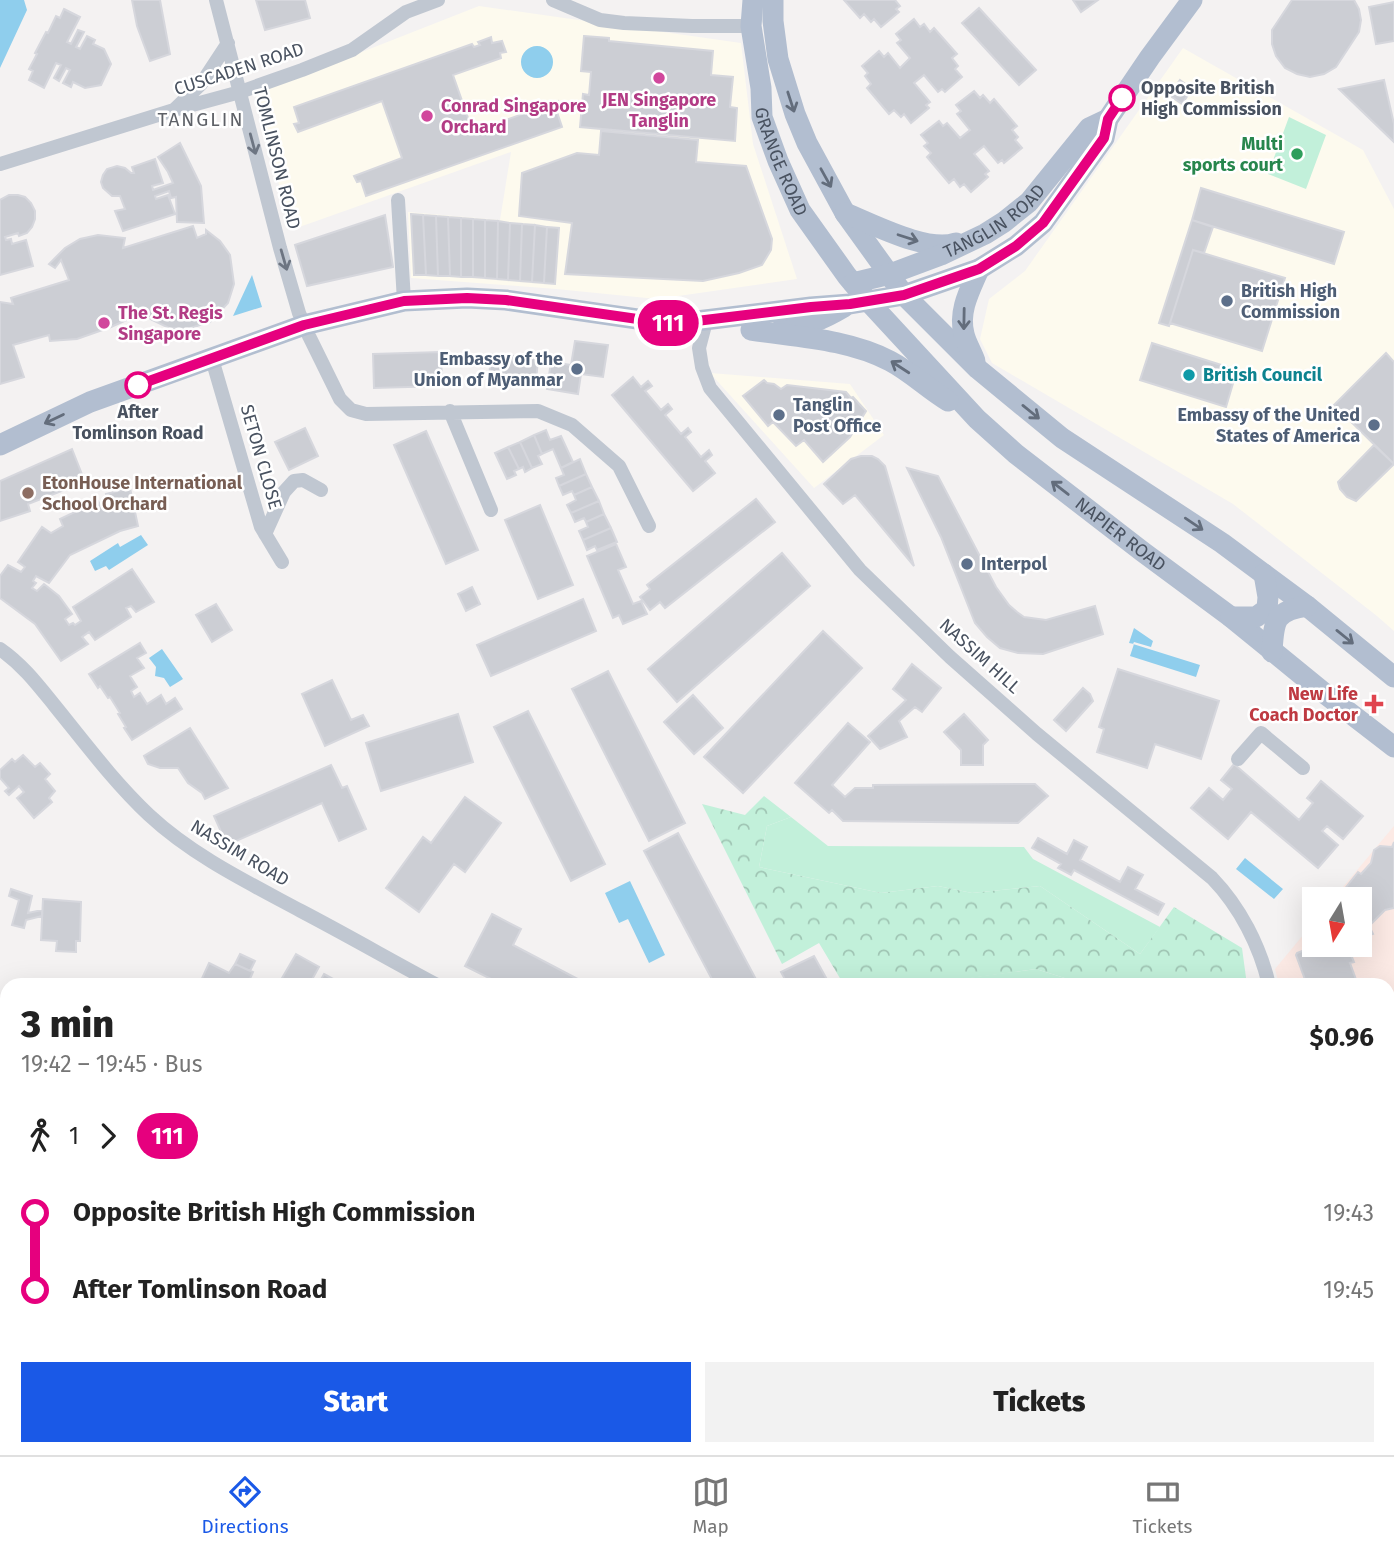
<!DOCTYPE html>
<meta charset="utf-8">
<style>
:root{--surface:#fff;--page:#f2f2f2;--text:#222;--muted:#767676;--line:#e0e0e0;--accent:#1a59e7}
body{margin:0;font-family:"Fira Sans",sans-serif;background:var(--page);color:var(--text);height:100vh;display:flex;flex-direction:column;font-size:26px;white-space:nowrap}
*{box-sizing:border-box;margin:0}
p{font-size:23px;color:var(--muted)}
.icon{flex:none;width:38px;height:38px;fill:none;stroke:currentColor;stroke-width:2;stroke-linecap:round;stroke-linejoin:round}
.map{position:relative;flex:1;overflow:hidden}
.side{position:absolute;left:0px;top:978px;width:1395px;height:478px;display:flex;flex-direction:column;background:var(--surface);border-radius:21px 21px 0 0;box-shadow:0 7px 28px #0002}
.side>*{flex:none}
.badge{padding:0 14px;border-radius:23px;font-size:24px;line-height:46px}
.needle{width:46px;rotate:191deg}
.fabs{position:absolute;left:1302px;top:887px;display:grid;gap:14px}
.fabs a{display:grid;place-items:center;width:70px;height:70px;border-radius:0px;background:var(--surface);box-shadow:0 7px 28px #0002;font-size:35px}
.map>.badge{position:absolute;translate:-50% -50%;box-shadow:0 0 0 4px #fff}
.legs{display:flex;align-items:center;gap:10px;height:77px;padding:0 21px;font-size:23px}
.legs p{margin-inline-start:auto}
.head{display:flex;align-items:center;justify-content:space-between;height:119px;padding:0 21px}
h1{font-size:38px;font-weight:800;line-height:52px}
.button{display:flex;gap:14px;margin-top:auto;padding:14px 21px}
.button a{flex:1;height:80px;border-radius:0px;background:var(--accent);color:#fff;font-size:28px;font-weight:800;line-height:80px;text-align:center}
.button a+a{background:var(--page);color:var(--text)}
ul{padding:0 21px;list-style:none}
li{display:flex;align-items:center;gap:24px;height:77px;font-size:26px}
li i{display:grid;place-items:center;width:10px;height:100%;margin:0 9px;background:currentColor}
li i::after{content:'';width:18px;height:18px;margin:-9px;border:5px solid;border-radius:50%;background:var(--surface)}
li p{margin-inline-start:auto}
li:first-child i{background:linear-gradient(#0000 50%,currentColor 0)}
li:last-child i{background:linear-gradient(currentColor 50%,#0000 0)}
.tabs{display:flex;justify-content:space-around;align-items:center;height:98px;border-top:2px solid var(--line);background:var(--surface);font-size:19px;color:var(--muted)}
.tabs a{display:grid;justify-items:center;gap:4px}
.tabs .selected{color:var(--accent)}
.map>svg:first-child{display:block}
.commercial{fill:#fdfaee}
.medical{fill:#fceae5}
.grass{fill:#c2f0da}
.forest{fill:url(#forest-crowns)}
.water{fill:#8fceed}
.building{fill:#ccced4;stroke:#d6d7dd;stroke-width:2}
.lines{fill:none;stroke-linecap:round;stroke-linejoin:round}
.minor{stroke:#c0c7d1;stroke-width:14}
.primary{stroke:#b2bed0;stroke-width:21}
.oneway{stroke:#636d7c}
.oneway2{stroke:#6d7582}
.line-1-casing{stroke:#fff;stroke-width:16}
.line-1{stroke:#e6007e;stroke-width:10}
.hotel-dot{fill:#d1479c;stroke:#fff;stroke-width:2.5}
.stop-1-dot{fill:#fff;stroke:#e6007e;stroke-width:3.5}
.leisure-dot{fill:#2e9e5b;stroke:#fff;stroke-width:2.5}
.service-dot{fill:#5c6f8a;stroke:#fff;stroke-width:2.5}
.culture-dot{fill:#0f9aa8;stroke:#fff;stroke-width:2.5}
.education-dot{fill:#8d6e63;stroke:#fff;stroke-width:2.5}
.health-dot{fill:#e0444e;stroke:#fff;stroke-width:2.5}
.labels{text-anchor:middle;stroke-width:5;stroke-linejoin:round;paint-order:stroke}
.street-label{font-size:18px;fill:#495260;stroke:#fff}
.stop-label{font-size:18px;font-weight:bold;fill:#495260;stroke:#fff;text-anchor:start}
.hotel-label{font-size:18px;font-weight:bold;fill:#b23c85;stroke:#fff;text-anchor:start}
.leisure-label{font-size:18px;font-weight:bold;fill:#27864d;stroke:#fff;text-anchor:end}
.service-label{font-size:18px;font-weight:bold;fill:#4e5e75;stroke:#fff;text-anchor:start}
.culture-label{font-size:18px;font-weight:bold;fill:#0d838f;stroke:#fff;text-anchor:start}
.education-label{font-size:18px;font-weight:bold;fill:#785e54;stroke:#fff;text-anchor:start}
.health-label{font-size:18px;font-weight:bold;fill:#be3a42;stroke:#fff;text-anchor:end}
.neighbourhood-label{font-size:19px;letter-spacing:2px;fill:#5e6167;stroke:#fff}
</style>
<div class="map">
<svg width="1394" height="1455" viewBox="0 0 1394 1455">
<defs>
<pattern id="forest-crowns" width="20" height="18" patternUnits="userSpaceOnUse" patternTransform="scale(1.75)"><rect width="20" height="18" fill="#c2f0da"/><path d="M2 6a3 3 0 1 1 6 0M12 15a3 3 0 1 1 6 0" fill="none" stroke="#a0c5b4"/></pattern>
</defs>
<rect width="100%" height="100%" fill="#f4f2f2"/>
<path class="commercial" d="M479,6L741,43L753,144L797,279L657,299L556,289L411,278L408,212L500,220L511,152L291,230L255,94Z
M1183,48L1363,150L1394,209V631L1377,616L1233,504L992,363L980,339L989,299L1025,271Z
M710,373L850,384L884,435L814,488Z"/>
<path class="medical" d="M1394,826V1098L1388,1097V985H1279L1275,969L1314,922V945H1360V900L1333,899Z"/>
<path class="grass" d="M1289,117L1326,135L1306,189L1268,174Z
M791,817L828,846L1024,847L1033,859L1160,927L1140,954L1040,886L972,893L938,886L881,893L759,867L767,826Z
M1036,969L1087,985L922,984Z"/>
<path class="forest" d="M764,796L791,817L767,826L759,867L881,893L938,886L972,893L1040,886L1140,954L1174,907L1242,948L1247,985H1087L1036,969L919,985H844L819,943L782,964L702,804L745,815Z
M1269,1449H1359L1367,1455H1270Z"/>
<path class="water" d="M0,0H24L27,10L0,68Z
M521 62a16 16 0 1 1 32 0a16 16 0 1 1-32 0Z
M252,275L262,307L233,316Z
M141,535L148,545L109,570L106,566L95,571L90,561L118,543L120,547Z
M1134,628L1153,641L1151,647L1134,642L1133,644L1200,665L1196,677L1130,656L1134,644L1129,643Z
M162,649L183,679L170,687L164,678L155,676L156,667L149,658Z
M1245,858L1283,889L1274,899L1236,869Z
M630,881L665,955L649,963L628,919L619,923L605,893Z"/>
<path class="building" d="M132,0H160L170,54L150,61L137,26Z
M256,0H305L310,18L265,30Z
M844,0H895L900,6L896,9L899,12L881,27L874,19L871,22L864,14L860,18Z
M1073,0H1098L1081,12Z
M1292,0H1354L1359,9L1361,20L1359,32L1336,67L1324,74L1310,77L1297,74L1285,68L1276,56L1272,44V30Z
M1394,2V41L1376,44L1369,7Z
M979,8L1036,70L1019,85L962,23Z
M64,9L80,17L67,42L71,44L78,30L84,32L76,47L80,49L87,36L95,40L93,44L104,49L111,64L101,85L85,88L73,82L71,87L63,83L70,70L66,68L59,81L54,78L61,65L56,63L44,88L29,80L33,71L29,69L37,54L35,53L46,32L48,33L56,16L60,18Z
M914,19L920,27L924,24L930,32L934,28L957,54L952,58L958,66L955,69L962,77L945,92L942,89L938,92L924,75L914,83L930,102L926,105L929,108L911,123L904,114L901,117L894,110L889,114L867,88L871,84L865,76L868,73L862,66L879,51L884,57L888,53L900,68L910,58L897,43L901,40L896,34Z
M584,36L609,38V41L713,51L711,75L733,77L730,107L737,108L735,141L580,127L583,94L589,95L591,72L581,71Z
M491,37L492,43L502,41L506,52L500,53L501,58L453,75L473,132L558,101L560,108L556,109L562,127L366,196L361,181L357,182L354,176L402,158L382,101L298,132L294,124L299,123L294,107L472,44L474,47L480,45L478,42Z
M1180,80L1192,89L1182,104L1169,95Z
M1384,80L1394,124V142L1339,89Z
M974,91L980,98L983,95L990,103L994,99L1017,126L1012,130L1018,137L1015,140L1022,148L1004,163L1002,160L998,163L984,146L974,154L989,171L985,174L988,177L971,192L964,184L960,187L954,179L949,183L927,157L931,153L924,146L928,143L921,135L939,121L943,126L947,123L960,138L970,130L957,114L961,111L956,105Z
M601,131L698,140L696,162L746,166L772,239L771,250L762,265L739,273L703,281L565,274L572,223L519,216L522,173L577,153L599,155Z
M180,143L201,186L204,223L177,222L176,197L171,198L169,191L155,196L156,199L168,195L175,214L123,231L115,211L125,209L120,196H112L103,188L101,182L103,175L107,169L117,166L125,168L131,173H134L132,167L155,159L163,183L152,186L153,190L173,183L168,172L158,157Z
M1201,188L1344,232L1334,264L1192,220Z
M9,195H18L25,197L31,203L35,211V219L32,227L27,233L19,236L18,233L5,237L6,240L11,239L12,244L26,240L33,266L0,275V200Z
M411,214L423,215L426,275H414Z
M385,215L393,267L307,286L295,245Z
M423,215L436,216L438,276L426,275Z
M436,216L448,217L450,276H438Z
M448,217L461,218V277L450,276Z
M461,218L473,219V277H461Z
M473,219L485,220V278L473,277Z
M485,220L498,221L497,279L485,278Z
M1192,220L1213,227L1204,253L1193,250L1169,326L1159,323Z
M498,221L510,223L508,280L497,279Z
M510,223L522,224L520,281L508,280Z
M522,224L535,225L532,282L520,281Z
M535,225L547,227L544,283L532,282Z
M193,226L197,238L206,234V230L220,241L230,255L234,284L228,303L210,322L187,329L169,328L152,320L142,313L111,327L77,339L50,341L49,335L13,345L24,377L0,384V302L13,304L11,298L69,280L61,260L55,268L49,264L65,248L80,239L98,235L125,238L123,248Z
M547,227L559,228L555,284L544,283Z
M1193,250L1285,278L1262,351L1170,323Z
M575,341L608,345L603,377L581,374L578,394L547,389L551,362L571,365Z
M1152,343L1237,370L1226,407L1140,380Z
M441,352L442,386L374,388L373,354Z
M1386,353L1394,362V464L1334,405Z
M491,354L538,358L536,383L489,379Z
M633,377L641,387L648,381L652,386L645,391L661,410L668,404L672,409L665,415L681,434L688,428L691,432L685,437L701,457L709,450L712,455L705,461L715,473L693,491L612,395Z
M764,380L767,383L774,384L781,389L787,385L846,392L851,398L853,397L866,411L850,437L823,462L804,440L796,446L773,422L768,426L743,396Z
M305,428L318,456L289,470L275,442Z
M546,430L550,440L561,436L573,462L561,468L553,449L542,454L534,435Z
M426,431L478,550L446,564L394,445Z
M534,435L542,454L538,456L542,464L532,468L520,442Z
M520,442L532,468L525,472L523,467L519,469L508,447Z
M1374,445L1394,464L1356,501L1347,497L1340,489L1338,482Z
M508,447L519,469L514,471L516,475L507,479L495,453Z
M72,449L85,482L28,504L30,511L0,521V481Z
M861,456H872L878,459L885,466L914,566L855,495L843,504L824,484L851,459Z
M580,459L586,474L559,486L556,478L564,475L561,468Z
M907,468L938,476L996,587L1009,605L1017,612L1024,617L1046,620L1095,606L1103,634L1043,654L1018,653L1000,648L987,637L975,623L941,537Z
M586,474L592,487L574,495L572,491L563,495L559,486Z
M592,487L599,501L571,513L567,505L576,500L574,495Z
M130,488L138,526L120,531L70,555L49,583L36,576L33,581L36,583L32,588L37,591L44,584L59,596L72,614L65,619L69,625L73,623L75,625L81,621L73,607L132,569L154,602L136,612L131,606L126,608L131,617L95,640L89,632L82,637L88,644L61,661L35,624L0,598V576L8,565L21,572L25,567L18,562L42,527L51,533L63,526L60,519L98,501L102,508L109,505L106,494Z
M756,499L775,522L665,608L660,602L650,610L640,597L650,589L647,585Z
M599,501L604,514L586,522L584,518L575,522L571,513Z
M540,505L573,585L538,599L505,520Z
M604,514L611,528L583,540L579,531L588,527L586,522Z
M611,528L617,542L597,550L595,546L587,550L583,540Z
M616,544L626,567L618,570L633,604L641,601L647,614L623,624L619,615L613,618L587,556Z
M782,553L810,586L677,702L648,669Z
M472,587L480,604L466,611L458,594Z
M583,599L596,631L491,676L477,645Z
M216,604L232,630L212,642L196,615Z
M823,631L862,668L743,793L704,757Z
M140,643L146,653L137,658L144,668L130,676L137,687L131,691L134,697L140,693L147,704L161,695L166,704L175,698L182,709L132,740L124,728L126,727L118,714L120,713L110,697L108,698L100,686L98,688L89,674Z
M912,664L941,688L922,712L915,707L899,721L907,737L880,749L868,736L906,700L893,689Z
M1118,669L1219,701L1201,759L1155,744L1147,768L1097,752L1104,729L1099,727Z
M608,671L685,823L649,841L572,689Z
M332,680L351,720L363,715L369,726L325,746L302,694Z
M1083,688L1090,694L1093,701L1066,731L1054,720Z
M693,695L723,728L694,754L664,722Z
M528,711L605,864L571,881L494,727Z
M458,714L473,762L381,791L366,743Z
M964,714L988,740L983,745V765H961V750L944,732Z
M848,723L870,742L832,785L845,797L855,788H873V785L1035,784L1048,796L1018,823L843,821L832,810L829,813L795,783Z
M190,728L228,788L205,799L202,793L188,783L178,768H160L148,764L144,756Z
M23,755L35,767L40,763L50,774L45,779L55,791L49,798L52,802L34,818L17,798L24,792L19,786L9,795L5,791L9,788L0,778V770L12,759L15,762Z
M1234,764L1299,820L1313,803L1307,798L1321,781L1363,816L1343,839L1327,826L1322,831L1338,845L1318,868L1251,812L1228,839L1191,808L1209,788L1223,800L1232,789L1221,780Z
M331,765L342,788L347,786L366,829L339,841L322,803L227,845L214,816Z
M465,797L501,823L465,872L454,864L419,912L386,888L423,837L431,843Z
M678,833L759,985H715L644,851Z
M1038,838L1067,854L1074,840L1087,847L1080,860L1120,882L1128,867L1143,875L1135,889L1164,904L1158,915L1074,870L1071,875L1058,868L1061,864L1032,848Z
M1394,842V908L1385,910L1369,926L1373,934L1360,938V900H1336L1358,872L1361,874L1371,863L1374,850L1380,846L1392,847Z
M11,889L32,896L28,913L42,910V916L26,920L24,928L12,925L19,900L9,896Z
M43,899L81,902L80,941H76V952L56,951L57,941L41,940Z
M492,914L521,929L513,945L589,985H503L465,966Z
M1317,945H1347L1354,962L1350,963L1358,985H1307L1296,955L1297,953Z
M240,954L255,961L250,971L235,964Z
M296,954L319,967L309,985H278Z
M814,956L830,985H788L781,972Z
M209,963L229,973L235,964L253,972L249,981L255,984V985H199Z
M324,974L344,985H318Z
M1394,1015V1066H1393L1392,1062L1388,1063V1018Z
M7,1188V1231L0,1222V1193Z
M1388,1221H1394V1263L1388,1262Z
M1391,1405L1394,1408V1445L1388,1440V1408Z
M7,1420V1445L0,1450V1425Z
M51,1449H73L77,1455H48L53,1452Z
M127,1449H152L156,1455H119Z
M712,1449H780L785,1453L784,1455H713L709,1452Z"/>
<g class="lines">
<path class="minor" d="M216,0L280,248L299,313L309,336L340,399L351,410L366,414L538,411L572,425L619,466L649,526
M553,0L600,20L624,23L692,26H751
M175,109L201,84L228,43
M0,164L174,110L240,92L302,70L352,50L406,12L438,0
M398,200L404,301
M704,329L699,348L702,367L710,388L860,570L950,657L1037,734L1212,878C1240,907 1260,946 1269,985
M212,359L261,527L282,562
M450,411L491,510
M265,534L284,492L294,481L303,480L321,490
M0,649C23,665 38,685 55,706C85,743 114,782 149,815C193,856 249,883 301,911C347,935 392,961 437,985
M1238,759L1261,733L1303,768
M1388,1195L1394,1196
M1388,1317L1394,1322
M503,1449L513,1455
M1021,1449L1028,1455
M334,1455L342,1449
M1077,1455L1078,1449"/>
<g class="primary">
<path id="s1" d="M753,0L751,26L761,88L762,117L778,161L800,210L847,276L868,301L977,419L1016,454L1143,552L1231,617L1324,693L1394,747"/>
<path d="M773,0V21L778,59L795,114L807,143L845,213L904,295L978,369L1062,438L1222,543L1307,606L1394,677"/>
<path d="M845,213C873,224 927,253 956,243"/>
<path id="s2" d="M853,283L890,274L941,255L985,234L1004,222L1029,202L1089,128L1108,119"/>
<path d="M782,328C808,326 822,320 844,307"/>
<path d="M751,330C797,337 848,339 890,361C911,372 928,389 948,401"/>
<path d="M975,361C972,352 966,343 964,334C958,311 970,290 979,269"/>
<path d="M0,445L90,402L304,325L404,301L467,298L506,300L672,324L811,307L850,304L904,295L979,269L1016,246L1043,223L1104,138L1108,119L1150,57L1192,0"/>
<path d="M1231,617H1256L1267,609L1268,597L1264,574"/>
<path d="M1272,652C1274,622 1273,611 1307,606"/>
</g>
</g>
<defs><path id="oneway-shaft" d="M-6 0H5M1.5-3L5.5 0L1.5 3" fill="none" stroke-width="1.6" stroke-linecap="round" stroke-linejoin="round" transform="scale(1.75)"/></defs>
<g class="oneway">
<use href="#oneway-shaft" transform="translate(791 102) rotate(72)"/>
<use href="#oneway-shaft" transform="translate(826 178) rotate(61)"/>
<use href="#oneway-shaft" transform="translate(908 238) rotate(18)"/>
<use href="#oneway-shaft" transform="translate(964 319) rotate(91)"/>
<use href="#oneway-shaft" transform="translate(900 367) rotate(-147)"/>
<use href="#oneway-shaft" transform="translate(1031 412) rotate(39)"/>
<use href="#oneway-shaft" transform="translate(54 419) rotate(154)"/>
<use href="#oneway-shaft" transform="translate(1060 488) rotate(-142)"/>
<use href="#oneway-shaft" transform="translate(1194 524) rotate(34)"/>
<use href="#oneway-shaft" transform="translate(1345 637) rotate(39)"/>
</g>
<g class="oneway2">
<use href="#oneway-shaft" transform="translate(253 144) rotate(75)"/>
<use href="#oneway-shaft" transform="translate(284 260) rotate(74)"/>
</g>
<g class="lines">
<defs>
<path id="line-1" d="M138,385L304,325L404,301L467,298L506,300L672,324L811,307L850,304L904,295L979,269L1016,246L1043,223L1104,138L1108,119L1122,98"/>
</defs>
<use href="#line-1" class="line-1-casing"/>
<use href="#line-1" class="line-1"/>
</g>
<g class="hotel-dot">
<circle cx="659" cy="78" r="7"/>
<circle cx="427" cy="116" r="7"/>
<circle cx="104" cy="323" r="7"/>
</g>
<g class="stop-1-dot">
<circle cx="1122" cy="98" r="12"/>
<circle cx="138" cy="385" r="12"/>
</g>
<circle class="leisure-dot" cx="1297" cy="154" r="7"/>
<g class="service-dot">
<circle cx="1227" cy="301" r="7"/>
<circle cx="577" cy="369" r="7"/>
<circle cx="779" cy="415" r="7"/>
<circle cx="1374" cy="425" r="7"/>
<circle cx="967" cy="564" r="7"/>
</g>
<circle class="culture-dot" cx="1189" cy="375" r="7"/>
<circle class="education-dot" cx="28" cy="493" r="7"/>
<path class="health-dot" d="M1370.5 693.5h7v7h7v7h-7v7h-7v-7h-7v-7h7z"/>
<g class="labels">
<g class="street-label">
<text transform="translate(239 69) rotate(-18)" y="6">CUSCADEN ROAD</text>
<text transform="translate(277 158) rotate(76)" y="6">TOMLINSON ROAD</text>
<text dy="6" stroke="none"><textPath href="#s1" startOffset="166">GRANGE ROAD</textPath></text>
<text dy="6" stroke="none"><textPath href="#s2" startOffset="156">TANGLIN ROAD</textPath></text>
<text transform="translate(261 457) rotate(74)" y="6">SETON CLOSE</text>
<text dy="6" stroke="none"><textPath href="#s1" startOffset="677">NAPIER ROAD</textPath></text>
<text transform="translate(980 656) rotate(42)" y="6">NASSIM HILL</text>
<text transform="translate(240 853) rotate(31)" y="6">NASSIM ROAD</text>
</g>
<g class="stop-label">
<text x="1141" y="94">Opposite British<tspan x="1141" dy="21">High Commission</tspan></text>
<text x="138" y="418" text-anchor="middle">After<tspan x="138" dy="21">Tomlinson Road</tspan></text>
</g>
<g class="hotel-label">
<text x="659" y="106" text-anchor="middle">JEN Singapore<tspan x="659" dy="21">Tanglin</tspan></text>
<text x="441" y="112">Conrad Singapore<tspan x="441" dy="21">Orchard</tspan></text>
<text x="118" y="319">The St. Regis<tspan x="118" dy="21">Singapore</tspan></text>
</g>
<g class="leisure-label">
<text x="1283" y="150">Multi<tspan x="1283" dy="21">sports court</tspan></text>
</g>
<g class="service-label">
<text x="1241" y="297">British High<tspan x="1241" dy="21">Commission</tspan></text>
<text x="563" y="365" text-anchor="end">Embassy of the<tspan x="563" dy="21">Union of Myanmar</tspan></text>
<text x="793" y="411">Tanglin<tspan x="793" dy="21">Post Office</tspan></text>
<text x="1360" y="421" text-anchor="end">Embassy of the United<tspan x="1360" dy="21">States of America</tspan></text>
<text x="981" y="570">Interpol</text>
</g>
<g class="culture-label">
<text x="1203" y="381">British Council</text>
</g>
<g class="education-label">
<text x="42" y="489">EtonHouse International<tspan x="42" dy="21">School Orchard</tspan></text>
</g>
<g class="health-label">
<text x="1358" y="700">New Life<tspan x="1358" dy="21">Coach Doctor</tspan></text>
</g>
<g class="neighbourhood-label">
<text x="201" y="126">TANGLIN</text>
</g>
</g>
</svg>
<div class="fabs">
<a><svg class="needle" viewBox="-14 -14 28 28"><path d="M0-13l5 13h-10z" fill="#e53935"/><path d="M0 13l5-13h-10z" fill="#767676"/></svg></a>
</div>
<b class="badge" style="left:668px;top:323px;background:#e6007e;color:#fff">111</b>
<section class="side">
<div class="head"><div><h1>3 min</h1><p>19:42 – 19:45 · Bus</p></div><b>$0.96</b></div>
<div class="legs"><svg class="icon" aria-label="walk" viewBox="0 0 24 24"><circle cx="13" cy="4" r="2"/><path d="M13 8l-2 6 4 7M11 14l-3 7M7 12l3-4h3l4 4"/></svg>1<svg class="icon" aria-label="forward" viewBox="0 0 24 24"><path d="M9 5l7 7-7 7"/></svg><b class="badge" style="background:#e6007e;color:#fff">111</b></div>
<ul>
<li><i style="color:#e6007e"></i><b>Opposite British High Commission</b><p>19:43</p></li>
<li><i style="color:#e6007e"></i><b>After Tomlinson Road</b><p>19:45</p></li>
</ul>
<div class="button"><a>Start</a><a>Tickets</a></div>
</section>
</div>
<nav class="tabs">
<a class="selected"><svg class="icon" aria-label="directions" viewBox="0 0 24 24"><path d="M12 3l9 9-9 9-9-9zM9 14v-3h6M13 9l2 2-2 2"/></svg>Directions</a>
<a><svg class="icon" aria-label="map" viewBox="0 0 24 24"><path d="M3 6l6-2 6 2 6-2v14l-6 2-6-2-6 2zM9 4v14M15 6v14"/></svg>Map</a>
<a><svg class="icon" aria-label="tickets" viewBox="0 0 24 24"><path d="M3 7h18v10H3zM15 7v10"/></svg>Tickets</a>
</nav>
